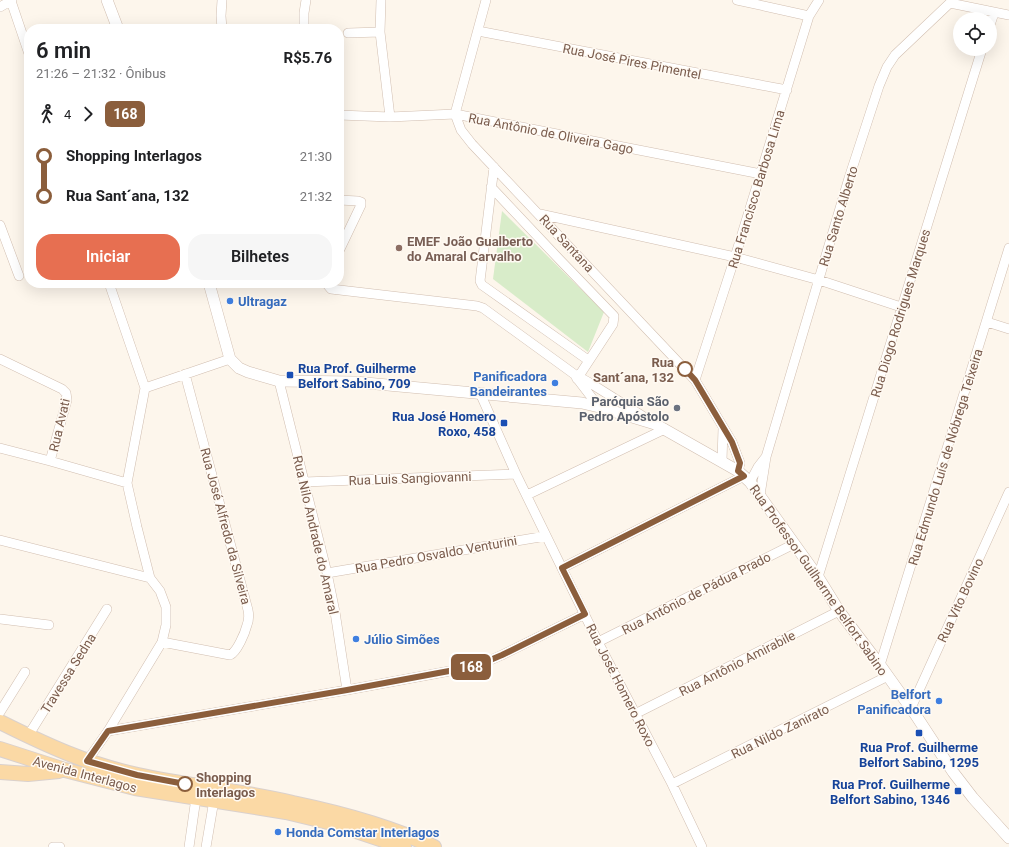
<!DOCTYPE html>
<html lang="pt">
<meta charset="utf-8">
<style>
:root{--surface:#fff;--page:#f6f6f6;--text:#202124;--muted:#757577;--accent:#e76f51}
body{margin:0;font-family:Roboto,sans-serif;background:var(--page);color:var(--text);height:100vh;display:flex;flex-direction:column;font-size:15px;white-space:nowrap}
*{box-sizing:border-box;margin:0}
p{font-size:13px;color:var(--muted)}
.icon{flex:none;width:22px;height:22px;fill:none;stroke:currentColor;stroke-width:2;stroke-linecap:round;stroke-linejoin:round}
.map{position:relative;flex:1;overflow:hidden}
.side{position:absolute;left:24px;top:24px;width:320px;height:264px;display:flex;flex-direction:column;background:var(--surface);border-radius:16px;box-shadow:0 4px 16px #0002}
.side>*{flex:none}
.badge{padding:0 8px;border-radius:6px;font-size:14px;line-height:26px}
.buttons{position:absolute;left:953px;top:12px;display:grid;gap:8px}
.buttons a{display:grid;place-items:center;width:44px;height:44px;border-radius:50%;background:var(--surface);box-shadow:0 4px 16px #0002;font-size:20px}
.map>.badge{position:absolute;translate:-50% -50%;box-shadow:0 0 0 2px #fff}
.legs{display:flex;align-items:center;gap:6px;height:44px;padding:0 12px;font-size:13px}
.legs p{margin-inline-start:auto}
.headline{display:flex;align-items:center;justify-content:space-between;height:68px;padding:0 12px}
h1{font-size:22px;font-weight:600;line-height:30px}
.action{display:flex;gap:8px;margin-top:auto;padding:8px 12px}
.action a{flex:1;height:46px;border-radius:16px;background:var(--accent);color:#fff;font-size:16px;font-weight:600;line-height:46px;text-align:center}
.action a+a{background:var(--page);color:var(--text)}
ul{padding:0 12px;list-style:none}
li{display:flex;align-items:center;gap:14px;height:40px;font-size:15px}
li i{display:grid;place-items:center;width:6px;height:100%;margin:0 5px;background:currentColor}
li i::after{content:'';width:10px;height:10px;margin:-5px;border:3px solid;border-radius:50%;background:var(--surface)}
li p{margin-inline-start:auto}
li:first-child i{background:linear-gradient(#0000 50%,currentColor 0)}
li:last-child i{background:linear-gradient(currentColor 50%,#0000 0)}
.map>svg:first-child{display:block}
.green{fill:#d8ecc9}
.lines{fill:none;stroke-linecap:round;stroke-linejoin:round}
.minor-casing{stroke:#d1beb0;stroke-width:10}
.tertiary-casing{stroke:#d1beb0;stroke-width:12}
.primary-casing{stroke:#dad1cd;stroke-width:16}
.minor{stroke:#fff;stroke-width:9}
.tertiary{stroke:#fff;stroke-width:11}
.primary{stroke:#fbd9a5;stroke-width:14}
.line-1-casing{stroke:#fff;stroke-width:9}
.line-1{stroke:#8b5e3c;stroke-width:6}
.education-dot{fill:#8d6e63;stroke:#fffaf3;stroke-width:1.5}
.shop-dot{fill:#3f7fe0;stroke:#fffaf3;stroke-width:1.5}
.stop-1-dot{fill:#fff;stroke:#8b5e3c;stroke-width:2}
.transit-dot{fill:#1a4fb4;stroke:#fffaf3;stroke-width:1.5}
.worship-dot{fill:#6b7280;stroke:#fffaf3;stroke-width:1.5}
.labels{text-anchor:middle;stroke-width:3;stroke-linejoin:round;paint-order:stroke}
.street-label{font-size:13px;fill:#7a5c4d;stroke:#fffaf3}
.education-label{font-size:13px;font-weight:bold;fill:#785e54;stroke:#fffaf3;text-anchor:start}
.shop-label{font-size:13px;font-weight:bold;fill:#366cbe;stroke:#fffaf3;text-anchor:start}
.stop-label{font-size:13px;font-weight:bold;fill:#7a5c4d;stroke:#fffaf3;text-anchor:end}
.transit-label{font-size:13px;font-weight:bold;fill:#164399;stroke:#fffaf3;text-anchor:end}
.worship-label{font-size:13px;font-weight:bold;fill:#5b616d;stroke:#fffaf3;text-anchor:end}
</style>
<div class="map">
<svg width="1009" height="847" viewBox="0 0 1009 847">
<rect width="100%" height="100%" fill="#fdf6ec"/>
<path class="green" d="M502,211L604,312L588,352L493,279Z"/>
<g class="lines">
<defs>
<path id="minor" d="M381,0L380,32L390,117
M486,0L455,114L461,130L472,144L695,380L732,442L740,463L738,471
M737,0L809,16
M11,1L29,54
M950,3L1009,15
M0,7L12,0
M990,25L994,13
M222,29L221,16L222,0
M304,29V13L306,0
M478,31L787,90
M348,33L380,32
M339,115L390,117L455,114L761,174
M494,167L480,281L482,285L588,360
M491,187L559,259L614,316L613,324L577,379
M339,200L358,201L361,202V205L339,251
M540,214L735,257L819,280L901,307
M0,225L19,276
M109,283L145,388
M326,283L331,289L477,306L483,308L574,374L590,383L649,420
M987,322L1009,329
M0,359L62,389L66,393L67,400L50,461
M576,377L599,407
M695,380L735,257L809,16L819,0
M279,381L327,573L335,612L347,690
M480,393L516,474L598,642L672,784L702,847
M0,448L50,461L127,483
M722,461L723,428
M304,482L516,474
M750,482L758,467L765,458
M527,495L665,429
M760,495L766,457L849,178L879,86L887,67L895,55L953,0
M0,540L150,578
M562,568L744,476
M327,573L546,536
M818,577L982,49
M0,619L49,625
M162,642L230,655C237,652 245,633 247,625C249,620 249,615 248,610L185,374
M598,642L794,544
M880,665L1009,248
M911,708L1009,492
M0,712L25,672
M635,714L839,611
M108,731L347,690L477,666L502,655L585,614
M28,736L107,609
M87,761L108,731L162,642L166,625V607L160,591L150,578L137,527L127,483L145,388L230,359
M672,784L888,676
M53,847H60
M189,847L196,798
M206,847L214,800"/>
<path id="tertiary" d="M107,0L118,29
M209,283L230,359L239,368L248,372L279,381L355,382L582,403L599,407L655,424L738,471L750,482L818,577L839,611L880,665L915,714L953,772L973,798L1009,838"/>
<path id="primary" d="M0,722C44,744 89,765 138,775C189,786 242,791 293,803C341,813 390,826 434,847
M0,749L65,770L135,788L286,812L332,823L404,847
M0,772L28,774L59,771"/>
</defs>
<use href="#minor" class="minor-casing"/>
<use href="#tertiary" class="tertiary-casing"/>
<use href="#primary" class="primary-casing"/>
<use href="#minor" class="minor"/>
<use href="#tertiary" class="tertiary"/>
<use href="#primary" class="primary"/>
</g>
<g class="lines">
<defs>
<path id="line-1" d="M185,784L137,775L87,761L108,731L347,690L476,666L502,655L585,614L562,568L744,476L738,471L740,463L732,442L695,380L685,369"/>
</defs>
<use href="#line-1" class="line-1-casing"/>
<use href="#line-1" class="line-1"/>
</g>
<circle class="education-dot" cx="399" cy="248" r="4"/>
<g class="shop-dot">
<circle cx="230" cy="301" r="4"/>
<circle cx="555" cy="383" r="4"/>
<circle cx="356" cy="639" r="4"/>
<circle cx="939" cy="701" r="4"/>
<circle cx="278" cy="832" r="4"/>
</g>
<g class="stop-1-dot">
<circle cx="685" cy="369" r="7"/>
<circle cx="185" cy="784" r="7"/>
</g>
<g class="transit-dot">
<rect x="286" y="371" width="8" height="8" rx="2"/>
<rect x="500" y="419" width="8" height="8" rx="2"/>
<rect x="915" y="729" width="8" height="8" rx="2"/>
<rect x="954" y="787" width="8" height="8" rx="2"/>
</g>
<circle class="worship-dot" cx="677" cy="408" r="4"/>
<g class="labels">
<g class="street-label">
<text transform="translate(632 61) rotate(11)" y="5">Rua José Pires Pimentel</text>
<text transform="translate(551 133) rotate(11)" y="5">Rua Antônio de Oliveira Gago</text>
<text transform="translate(756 189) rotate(-73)" y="5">Rua Francisco Barbosa Lima</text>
<text transform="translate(838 216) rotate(-73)" y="5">Rua Santo Alberto</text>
<text transform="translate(567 243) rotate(47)" y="5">Rua Santana</text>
<text transform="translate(900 313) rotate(-73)" y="5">Rua Diogo Rodrigues Marques</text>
<text transform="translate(59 425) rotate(-77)" y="5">Rua Avati</text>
<text transform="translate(945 457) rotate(-73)" y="5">Rua Edmundo Luís de Nóbrega Teixeira</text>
<text transform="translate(410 478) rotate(-2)" y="5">Rua Luis Sangiovanni</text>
<text transform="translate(226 526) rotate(75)" y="5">Rua José Alfredo da Silveira</text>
<text transform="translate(316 535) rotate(77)" y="5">Rua Nilo Andrade do Amaral</text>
<text transform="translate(436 554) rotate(-10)" y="5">Rua Pedro Osvaldo Venturini</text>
<text transform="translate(819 580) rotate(55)" y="5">Rua Professor Guilherme Belfort Sabino</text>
<text transform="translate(696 593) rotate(-27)" y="5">Rua Antônio de Pádua Prado</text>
<text transform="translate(960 600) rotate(-65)" y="5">Rua Vito Bovino</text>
<text transform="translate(737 663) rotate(-27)" y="5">Rua Antônio Amirabile</text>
<text transform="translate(68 673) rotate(-58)" y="5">Travessa Sedna</text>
<text transform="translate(621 685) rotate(63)" y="5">Rua José Homero Roxo</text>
<text transform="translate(780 731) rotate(-26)" y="5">Rua Nildo Zanirato</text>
<text transform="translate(85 774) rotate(15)" y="5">Avenida Interlagos</text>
</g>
<g class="education-label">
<text x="407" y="246">EMEF João Gualberto<tspan x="407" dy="15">do Amaral Carvalho</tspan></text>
</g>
<g class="shop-label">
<text x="238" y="306">Ultragaz</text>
<text x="547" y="381" text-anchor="end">Panificadora<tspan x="547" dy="15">Bandeirantes</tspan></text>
<text x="364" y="644">Júlio Simões</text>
<text x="931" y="699" text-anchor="end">Belfort<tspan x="931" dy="15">Panificadora</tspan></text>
<text x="286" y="837">Honda Comstar Interlagos</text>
</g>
<g class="stop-label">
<text x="674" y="367">Rua<tspan x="674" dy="15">Sant´ana, 132</tspan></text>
<text x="196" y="782" text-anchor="start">Shopping<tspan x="196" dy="15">Interlagos</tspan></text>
</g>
<g class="transit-label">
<text x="298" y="373" text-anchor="start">Rua Prof. Guilherme<tspan x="298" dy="15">Belfort Sabino, 709</tspan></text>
<text x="496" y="421">Rua José Homero<tspan x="496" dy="15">Roxo, 458</tspan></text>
<text x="919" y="752" text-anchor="middle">Rua Prof. Guilherme<tspan x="919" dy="15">Belfort Sabino, 1295</tspan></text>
<text x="950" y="789">Rua Prof. Guilherme<tspan x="950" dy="15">Belfort Sabino, 1346</tspan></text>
</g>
<g class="worship-label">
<text x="669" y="406">Paróquia São<tspan x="669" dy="15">Pedro Apóstolo</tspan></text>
</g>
</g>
</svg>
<div class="buttons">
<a><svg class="icon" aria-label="locate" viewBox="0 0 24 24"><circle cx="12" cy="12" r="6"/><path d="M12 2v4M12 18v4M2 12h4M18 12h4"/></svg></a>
</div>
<b class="badge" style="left:471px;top:667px;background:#8b5e3c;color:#fff">168</b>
<section class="side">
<div class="headline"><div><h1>6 min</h1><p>21:26 – 21:32 · Ônibus</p></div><b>R$5.76</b></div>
<div class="legs"><svg class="icon" aria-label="walk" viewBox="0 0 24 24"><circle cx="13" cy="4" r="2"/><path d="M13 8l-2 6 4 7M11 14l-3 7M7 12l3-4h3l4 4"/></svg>4<svg class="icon" aria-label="forward" viewBox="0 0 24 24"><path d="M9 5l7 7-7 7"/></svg><b class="badge" style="background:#8b5e3c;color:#fff">168</b></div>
<ul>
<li><i style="color:#8b5e3c"></i><b>Shopping Interlagos</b><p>21:30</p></li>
<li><i style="color:#8b5e3c"></i><b>Rua Sant´ana, 132</b><p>21:32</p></li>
</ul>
<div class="action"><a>Iniciar</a><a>Bilhetes</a></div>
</section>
</div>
